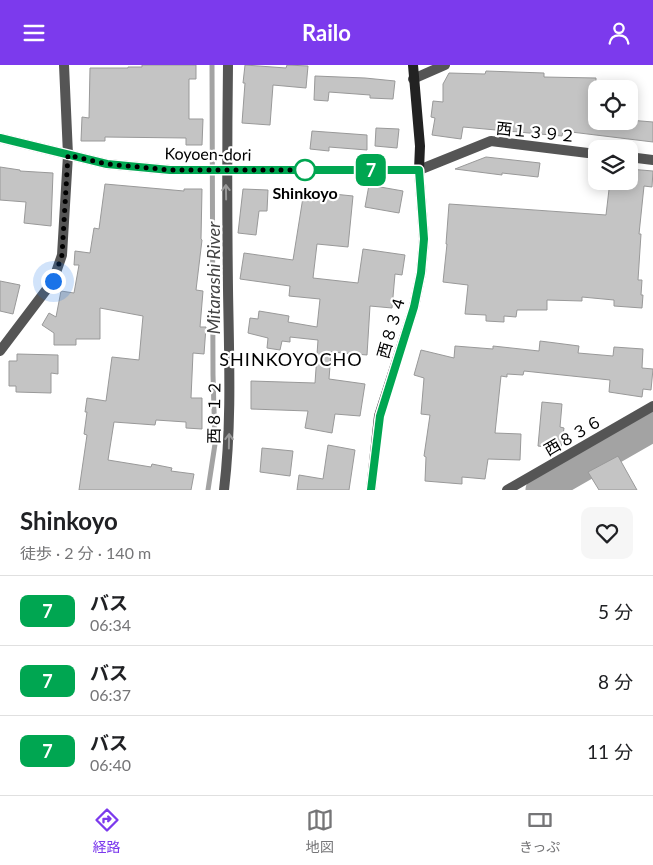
<!DOCTYPE html>
<html lang="ja">
<meta charset="utf-8">
<style>
:root{--surface:#fff;--page:#f6f6f6;--text:#202124;--muted:#757577;--line:#e0e0e0;--accent:#7c3aed}
body{margin:0;font-family:Lato,"Noto Sans JP",sans-serif;background:var(--page);color:var(--text);height:100vh;display:flex;flex-direction:column;font-size:19px;white-space:nowrap}
*{box-sizing:border-box;margin:0}
p{font-size:16px;color:var(--muted)}
.icon{flex:none;width:28px;height:28px;fill:none;stroke:currentColor;stroke-width:2;stroke-linecap:round;stroke-linejoin:round}
.map{position:relative;height:425px;overflow:hidden}
.details{display:flex;flex-direction:column;background:var(--surface);flex:1}
.details>*{flex:none}
.badge{padding:0 10px;border-radius:8px;font-size:18px;line-height:32px}
.controls{position:absolute;left:588px;top:15px;display:grid;gap:10px}
.controls a{display:grid;place-items:center;width:50px;height:50px;border-radius:10px;background:var(--surface);box-shadow:0 2px 12px #0003;font-size:25px}
.you{position:absolute;width:25px;height:25px;margin:-12px;border:4px solid #fff;border-radius:50%;background:#1a73e8;box-shadow:0 0 0 8px #1a73e833}
.map>.badge{position:absolute;translate:-50% -50%;box-shadow:0 0 0 2px #fff}
.round{display:grid;place-items:center;flex:none;width:52px;height:52px;border-radius:10px;background:var(--page)}
.summary{display:flex;align-items:center;justify-content:space-between;height:85px;padding:0 20px}
h1{font-size:24px;font-weight:700;line-height:38px}
ul{padding:0;list-style:none}
li{display:flex;align-items:center;gap:15px;height:70px;padding:0 20px;border-top:1px solid var(--line)}
li div{flex:1}
li b{display:block;font-size:19px}
li em{font-style:normal}
li .badge{min-width:55px;font-weight:700;text-align:center}
header{display:flex;justify-content:space-between;align-items:center;height:65px;padding:0 20px;background:var(--accent);color:#fff;font-size:22px;font-weight:700}
.dock{display:flex;justify-content:space-around;align-items:center;height:70px;border-top:1px solid var(--line);background:var(--surface);font-size:14px;color:var(--muted)}
.dock a{display:grid;justify-items:center;gap:2px}
.dock .selected{color:var(--accent)}
.map>svg:first-child{display:block}
.lines{fill:none;stroke-linecap:round;stroke-linejoin:round}
.stream{stroke:#a3a3a3;stroke-width:5}
.river{stroke:#a3a3a3;stroke-width:31}
.building{fill:#c4c4c4;stroke:#999}
.street{stroke:#555;stroke-width:10}
.secondary{stroke:#222;stroke-width:10}
.oneway{stroke:#999}
.line-casing{stroke:#fff;stroke-width:11}
.line{stroke:#00a651;stroke-width:8}
.walk{stroke:#000;stroke-width:5;stroke-dasharray:0 9}
.stop-dot{fill:#fff;stroke:#00a651;stroke-width:2.5}
.labels{text-anchor:middle;stroke-width:4.5;stroke-linejoin:round;paint-order:stroke}
.street-label{font-size:16px;fill:#000;stroke:#fff}
.stop-label{font-size:16px;font-weight:bold;fill:#000;stroke:#fff}
.water-label{font-size:18px;font-style:italic;fill:#444;stroke:#fff}
.neighbourhood-label{font-size:18px;letter-spacing:1px;fill:#000;stroke:#fff}
</style>
<header><svg class="icon" aria-label="menu" viewBox="0 0 24 24"><path d="M4 6h16M4 12h16M4 18h16"/></svg>Railo<svg class="icon" aria-label="person" viewBox="0 0 24 24"><circle cx="12" cy="8" r="4"/><path d="M4 21q1-7 8-7t8 7"/></svg></header>
<div class="map">
<svg width="653" height="425" viewBox="0 0 653 425">
<rect width="100%" height="100%" fill="#fff"/>
<g class="lines">
<path class="stream" d="M208,425L215,379L213,310L212,0"/>
<path class="river" d="M541,425L653,361"/>
</g>
<path class="building" d="M142,0H196V14H189V54H203L202,80H186V73L105,72V76H81L82,52L89,53L90,3H128V2H142Z
M245,0L286,3L287,0L308,1L306,23L273,20L270,60L242,58L245,18H243Z
M486,6L544,8V12L596,13V56H629V55L653,57V77L563,66L562,71L463,62L461,74L432,70L435,53L431,52L433,36L443,37V19L449,8L485,9Z
M315,11L365,13L395,16L393,34L370,33V30L329,27L328,36L314,35Z
M376,63L399,64L397,83L375,81Z
M312,66L367,70V85L329,82V86L310,84Z
M486,92L540,98L538,112L502,108V110L455,104Z
M0,102L20,105V106L53,108L51,161L24,158L26,137L0,135Z
M629,104L653,106L652,122L644,121L639,169H641L638,215H642L641,230H643L642,243L614,241V235L582,232V236L547,235V245H517L516,252L504,251V257L486,256V250L465,249L468,220L443,217L447,179H446L449,139L606,150L610,116H629Z
M105,119L184,126V124H202L201,174L202,175L196,225L203,226L200,262H206L204,289L193,288L191,333H202V364L186,363V357L156,355L155,360L114,357L108,395L151,402L152,399L172,403L171,406L194,409L191,425H79L87,370L84,369L87,347H85L87,333L106,336L112,292L139,295L143,251L100,243V274H76V280H54V268L42,260L49,248L56,252L61,226L74,228L79,200H74L75,186L90,188L94,163L99,164Z
M369,120L403,126L399,148L365,142Z
M243,124L268,125L267,146H259L256,170L238,168Z
M304,126L353,131L348,182L317,179L313,213L358,218L363,184L405,190L402,210L395,209L392,243L370,241L367,290L331,287L329,314L365,319L360,351L335,349L332,368L305,363L308,346L251,344V316L315,318L318,275L290,272V277L282,276L280,285L267,283L268,273L248,268L250,253L258,254L259,246L289,251L288,257L317,262L320,234L289,231L290,221L240,214L244,188L293,195Z
M0,216L20,220L13,249L0,246Z
M540,276L579,281L578,288L613,291L614,282L643,284L642,303L653,304L651,325L643,324L642,332L609,327L610,315L524,306L523,310L507,309V312L501,311L495,368L521,369L520,395L488,394L485,414L462,412V419L425,416L426,392L424,391L430,350L421,349L424,313L414,310L421,285L454,293L455,281L493,284V281L539,286Z
M17,289L58,290V309L51,308V328L16,327V321H9V296H17Z
M542,337L562,339L560,362L564,363L561,384L538,381Z
M328,380L355,385L349,425H297L299,410L323,414Z
M262,383L293,386L290,411L260,407Z
M618,391L637,425H599L588,407Z"/>
<g class="lines">
<path class="street" d="M413,14L445,0
M629,92L653,95
M419,105L491,76L596,89
M0,286L53,216L62,190L68,90L64,0
M224,425C232,358 229,291 228,224C227,149 227,75 228,0
M507,425L653,341"/>
<path class="secondary" d="M0,73L107,99L170,105H419
M371,425L379,351L414,242L421,208L424,174L419,105L420,81L413,0"/>
</g>
<defs><path id="oneway-shaft" d="M-6 0H5M1.5-3L5.5 0L1.5 3" fill="none" stroke-width="1.6" stroke-linecap="round" stroke-linejoin="round" transform="scale(1.25)"/></defs>
<g class="oneway">
<use href="#oneway-shaft" transform="translate(226 127) rotate(-91)"/>
<use href="#oneway-shaft" transform="translate(229 376) rotate(-89)"/>
</g>
<g class="lines">
<defs>
<path id="line" d="M0,73L107,99L170,105H419L424,174L421,208L414,242L380,351L371,425"/>
</defs>
<use href="#line" class="line-casing"/>
<use href="#line" class="line"/>
<path class="walk" d="M53,216L62,190L68,90L107,99L170,105H305"/>
</g>
<circle class="stop-dot" cx="305" cy="105" r="10"/>
<g class="labels">
<g class="street-label">
<text transform="translate(536 67) rotate(6)" y="6">西１３９２</text>
<text transform="translate(208 89) rotate(1)" y="6">Koyoen-dori</text>
<text transform="translate(391 262) rotate(-74)" y="6">西８３４</text>
<text transform="translate(214 347) rotate(-89)" y="6">西８１２</text>
<text transform="translate(573 370) rotate(-30)" y="6">西８３６</text>
</g>
<g class="stop-label">
<text x="305" y="134">Shinkoyo</text>
</g>
<g class="water-label">
<text transform="translate(214 213) rotate(-90)" y="6">Mitarashi River</text>
</g>
<g class="neighbourhood-label">
<text x="291" y="301">SHINKOYOCHO</text>
</g>
</g>
</svg>
<div class="controls">
<a><svg class="icon" aria-label="locate" viewBox="0 0 24 24"><circle cx="12" cy="12" r="6"/><path d="M12 2v4M12 18v4M2 12h4M18 12h4"/></svg></a>
<a><svg class="icon" aria-label="layers" viewBox="0 0 24 24"><path d="M12 4l9 5-9 5-9-5zM3 14l9 5 9-5"/></svg></a>
</div>
<div class="you" style="left:53px;top:216px"></div>
<b class="badge" style="left:371px;top:105px;background:#00a651;color:#fff">7</b>
</div>
<section class="details">
<div class="summary"><div><h1>Shinkoyo</h1><p>徒歩 · 2 分 · 140 m</p></div><a class="round"><svg class="icon" aria-label="heart" viewBox="0 0 24 24"><path d="M12 20l-8-8c-3-5 5-10 8-4 3-6 11-1 8 4z"/></svg></a></div>
<ul>
<li><span class="badge" style="background:#00a651;color:#fff">7</span><div><b>バス</b><p>06:34</p></div><em>5 分</em></li>
<li><span class="badge" style="background:#00a651;color:#fff">7</span><div><b>バス</b><p>06:37</p></div><em>8 分</em></li>
<li><span class="badge" style="background:#00a651;color:#fff">7</span><div><b>バス</b><p>06:40</p></div><em>11 分</em></li>
</ul>
</section>
<nav class="dock">
<a class="selected"><svg class="icon" aria-label="directions" viewBox="0 0 24 24"><path d="M12 3l9 9-9 9-9-9zM9 14v-3h6M13 9l2 2-2 2"/></svg>経路</a>
<a><svg class="icon" aria-label="map" viewBox="0 0 24 24"><path d="M3 6l6-2 6 2 6-2v14l-6 2-6-2-6 2zM9 4v14M15 6v14"/></svg>地図</a>
<a><svg class="icon" aria-label="tickets" viewBox="0 0 24 24"><path d="M3 7h18v10H3zM15 7v10"/></svg>きっぷ</a>
</nav>
